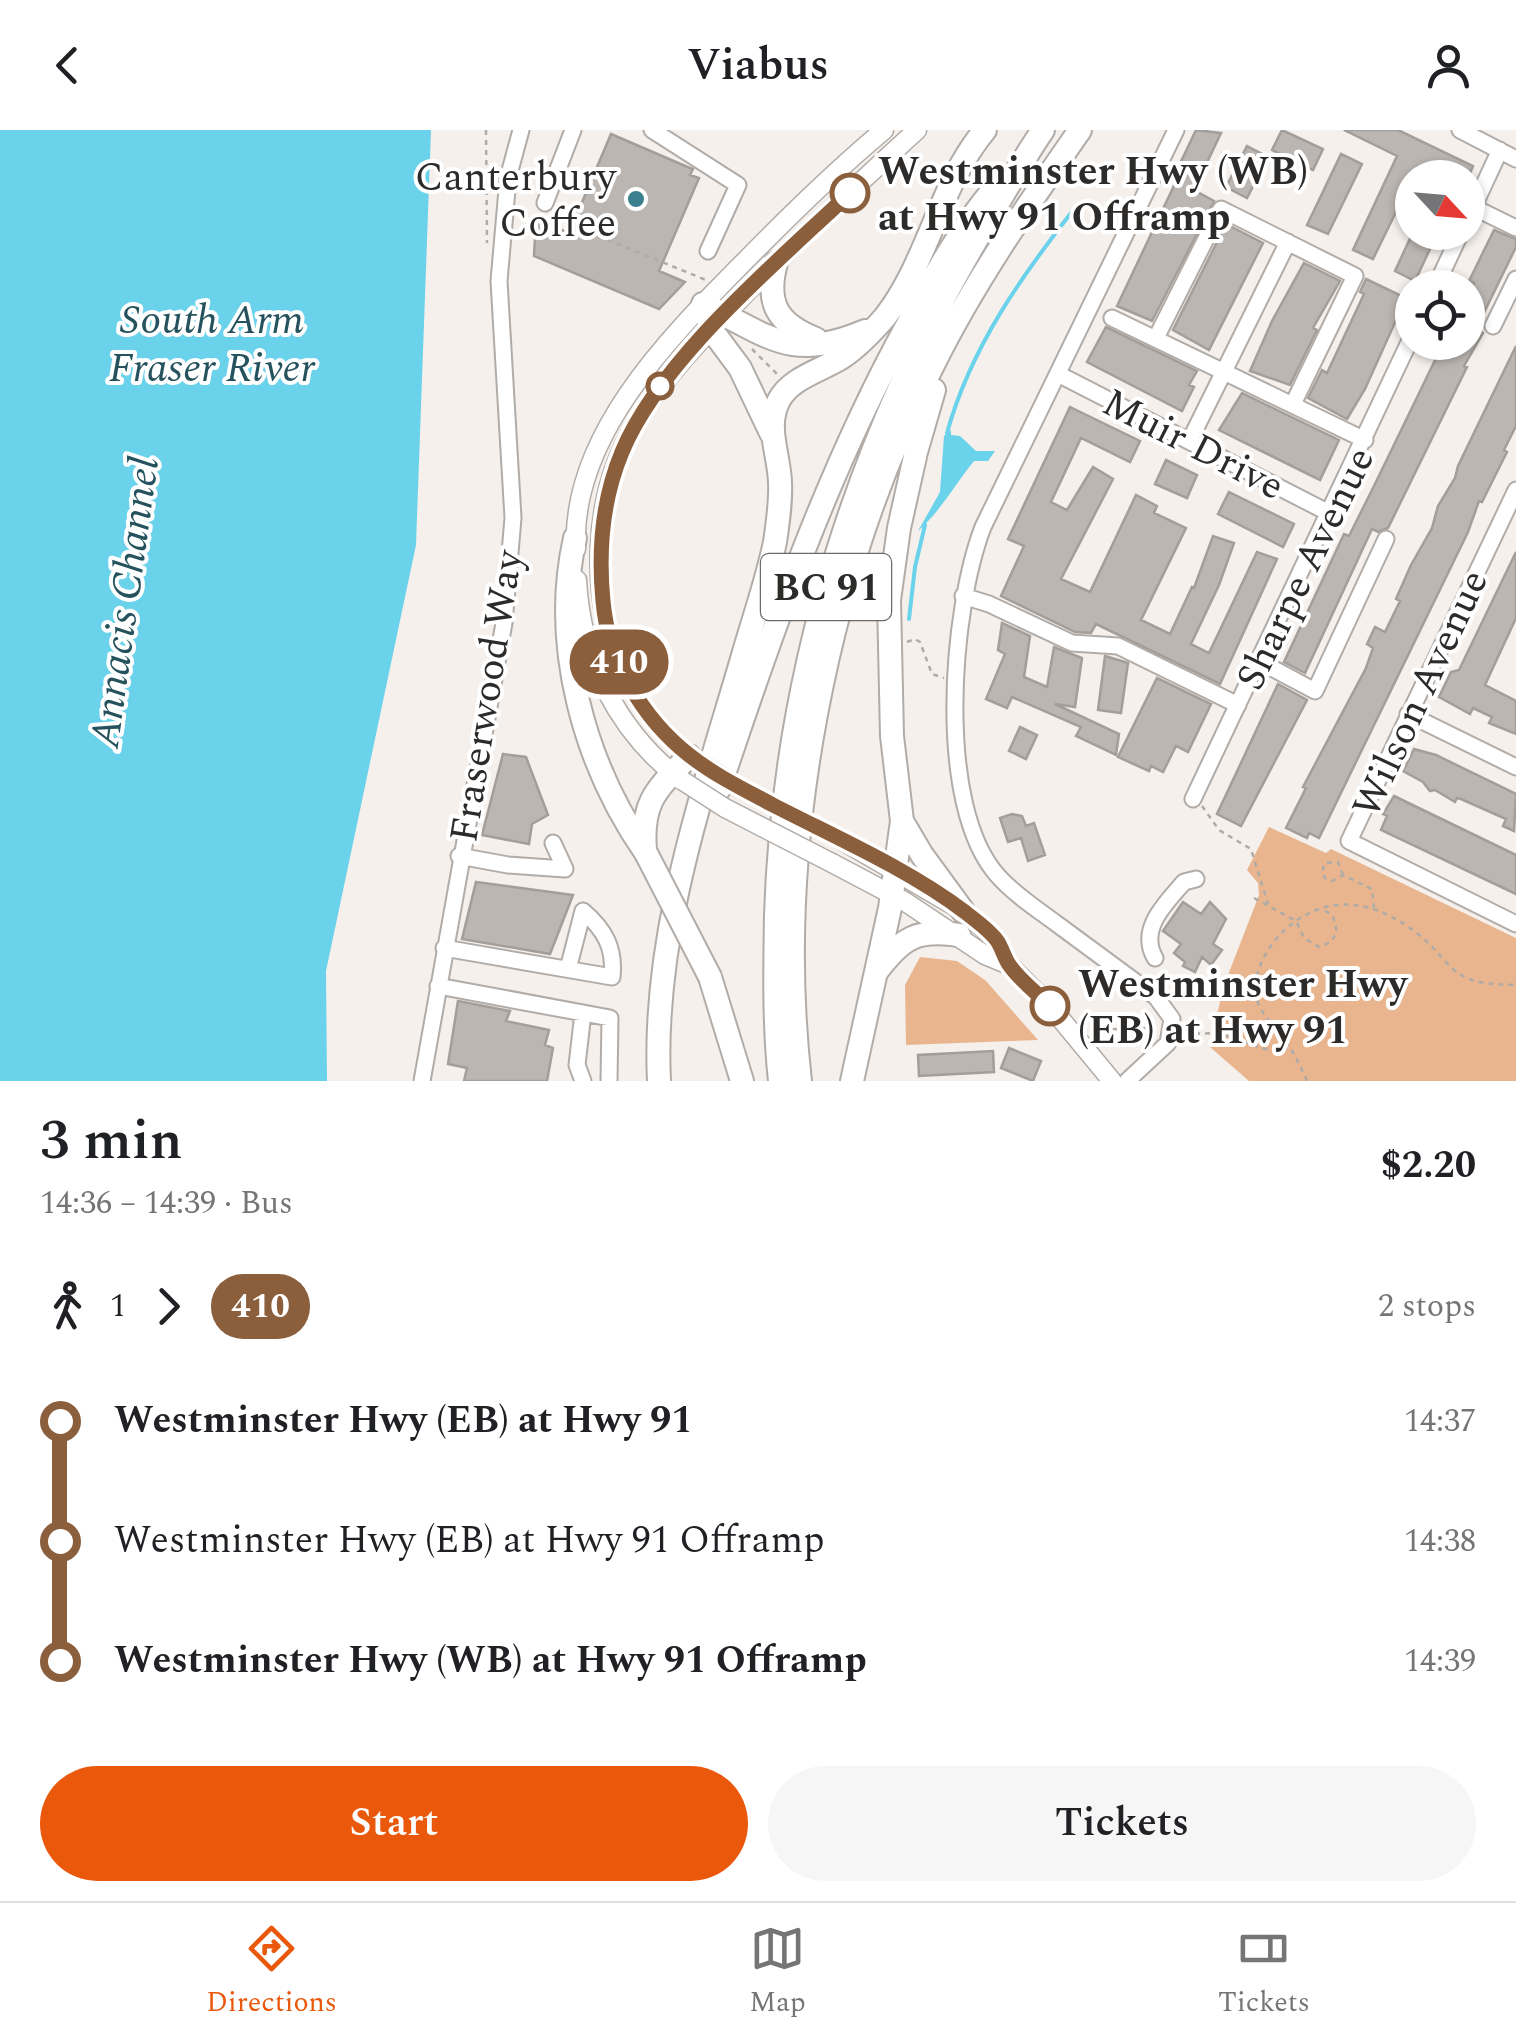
<!DOCTYPE html>
<meta charset="utf-8">
<style>
:root{--surface:#fff;--page:#f6f6f6;--text:#202124;--muted:#757577;--line:#e0e0e0;--accent:#ea580c}
body{margin:0;font-family:Spectral,serif;background:var(--page);color:var(--text);height:100vh;display:flex;flex-direction:column;font-size:38px;white-space:nowrap}
*{box-sizing:border-box;margin:0}
p{font-size:32px;color:var(--muted)}
.icon{flex:none;width:55px;height:55px;fill:none;stroke:currentColor;stroke-width:2;stroke-linecap:round;stroke-linejoin:round}
.map{position:relative;height:951px;overflow:hidden}
.panel{display:flex;flex-direction:column;background:var(--surface);flex:1}
.panel>*{flex:none}
.badge{padding:0 20px;border-radius:32px;font-size:35px;line-height:65px}
.needle{width:65px;rotate:116deg}
.buttons{position:absolute;left:1395px;top:30px;display:grid;gap:20px}
.buttons a{display:grid;place-items:center;width:90px;height:90px;border-radius:50%;background:var(--surface);box-shadow:0 2px 8px #0004;font-size:50px}
.map>.badge{position:absolute;translate:-50% -50%;box-shadow:0 0 0 5px #fff}
.legs{display:flex;align-items:center;gap:15px;height:110px;padding:0 40px;font-size:32px}
.legs p{margin-inline-start:auto}
.head{display:flex;align-items:center;justify-content:space-between;height:170px;padding:0 40px}
h1{font-size:55px;font-weight:600;line-height:75px}
.primary-button{display:flex;gap:20px;margin-top:auto;padding:20px 40px}
.primary-button a{flex:1;height:115px;border-radius:60px;background:var(--accent);color:#fff;font-size:40px;font-weight:600;line-height:115px;text-align:center}
.primary-button a+a{background:var(--page);color:var(--text)}
ul{padding:0 40px;list-style:none}
li{display:flex;align-items:center;gap:35px;height:120px;font-size:38px}
li i{display:grid;place-items:center;width:15px;height:100%;margin:0 12px;background:currentColor}
li i::after{content:'';width:25px;height:25px;margin:-12px;border:8px solid;border-radius:50%;background:var(--surface)}
li p{margin-inline-start:auto}
li:first-child i{background:linear-gradient(#0000 50%,currentColor 0)}
li:last-child i{background:linear-gradient(currentColor 50%,#0000 0)}
header{display:flex;justify-content:space-between;align-items:center;height:130px;padding:0 40px;background:var(--surface);font-size:45px;font-weight:600}
.dock{display:flex;justify-content:space-around;align-items:center;height:140px;border-top:2px solid var(--line);background:var(--surface);font-size:28px;color:var(--muted)}
.dock a{display:grid;justify-items:center;gap:5px}
.dock .on{color:var(--accent)}
.map>svg:first-child{display:block}
.green{fill:#e9b58e}
.water{fill:#6bd2eb}
.lines{fill:none;stroke-linecap:round;stroke-linejoin:round}
.stream{stroke:#6bd2eb;stroke-width:4}
.building{fill:#bbb6b2;stroke:#a39e9a;stroke-width:2.5}
.minor-casing{stroke:#b1aca8;stroke-width:19}
.major-casing{stroke:#b1aca8;stroke-width:21}
.highway-casing{stroke:#b1aca8;stroke-width:26}
.path{stroke:#afaba7;stroke-width:2.5;stroke-dasharray:5 5;stroke-linecap:butt}
.minor{stroke:#fff;stroke-width:15}
.major{stroke:#fff;stroke-width:18}
.highway{stroke:#fff;stroke-width:22}
.major-bridge-casing{stroke:#b1aca8;stroke-width:21;stroke-linecap:butt}
.highway-bridge-casing{stroke:#b1aca8;stroke-width:26;stroke-linecap:butt}
.major-bridge{stroke:#fff;stroke-width:18}
.highway-bridge{stroke:#fff;stroke-width:22}
.line-1-casing{stroke:#fff;stroke-width:22}
.line-1{stroke:#8b5e3c;stroke-width:15}
.stop-1-dot{fill:#fff;stroke:#8b5e3c;stroke-width:5}
.poi-dot{fill:#3c7f8f;stroke:#fff;stroke-width:4}
.labels{text-anchor:middle;stroke-width:8;stroke-linejoin:round;paint-order:stroke}
.shield{fill:#fff;stroke:#6c6b69;stroke-width:2.5}
.shield-label{font-size:38px;font-weight:bold;fill:#2d2b29}
.stop-label{font-size:40px;font-weight:bold;fill:#2d2b29;stroke:#fff;text-anchor:start}
.poi-label{font-size:40px;fill:#2d2b29;stroke:#fff;text-anchor:end}
.street-label{font-size:40px;fill:#2d2b29;stroke:#fff}
.water-label{font-size:42px;font-style:italic;fill:#25525d;stroke:#fff}
</style>
<header><svg class="icon" aria-label="back" viewBox="0 0 24 24"><path d="M15 5l-7 7 7 7"/></svg>Viabus<svg class="icon" aria-label="person" viewBox="0 0 24 24"><circle cx="12" cy="8" r="4"/><path d="M4 21q1-7 8-7t8 7"/></svg></header>
<div class="map">
<svg width="1516" height="951" viewBox="0 0 1516 951">
<rect width="100%" height="100%" fill="#f5f0ec"/>
<path class="green" d="M1269,697L1326,723L1331,719L1516,808V951H1249L1210,917L1223,858L1259,765L1258,753L1247,740Z
M920,827L957,831L985,850L1038,910L906,915L905,855Z"/>
<path class="water" d="M0,0H431L416,415L326,841L327,951H0Z
M951,300V305L960,306L976,321H995L988,331H974C955,354 940,382 918,401L940,362L944,306Z"/>
<g class="lines">
<path class="stream" d="M947,303C971,216 1023,144 1078,74
M909,489L915,437L925,395"/>
</g>
<path class="building" d="M1196,0L1221,3L1194,60L1214,71L1152,191L1117,176L1180,43L1176,42Z
M1282,0L1323,19L1313,40L1272,20Z
M1344,0H1398L1473,36L1468,48H1440L1418,37L1373,129L1353,120L1397,26Z
M611,4L690,38L693,39L690,45L699,48L659,141L685,152L659,179L534,126L536,89L569,103Z
M1247,16L1268,27L1247,68L1226,57Z
M1341,24L1362,34L1328,104L1307,95Z
M1226,94L1263,113L1209,220L1173,200Z
M1494,100L1516,109V117L1476,199L1483,203L1464,236L1467,237L1388,398L1378,402L1372,399L1305,543L1284,532L1344,404L1349,406L1374,356L1439,222L1437,221L1441,212H1468V166L1474,153L1469,151Z
M1413,102H1438L1415,151L1395,141Z
M1304,133L1340,151L1313,198L1317,200L1290,255L1250,241L1272,191Z
M1366,149L1406,168L1365,259L1347,289L1308,268L1322,240L1327,243L1335,226L1364,164L1360,162Z
M1106,197L1197,241L1189,255L1194,257L1182,281L1087,232Z
M1516,216V296L1504,320L1507,322L1482,372L1479,371L1468,402L1319,708L1309,703L1307,708L1286,698L1306,658L1303,657L1366,538L1373,518L1367,514L1375,497L1385,502L1400,471L1396,469L1411,435L1432,398L1438,376L1455,348L1458,336Z
M1242,263L1339,310L1320,350L1219,300Z
M1070,277L1140,311L1130,332L1081,308L1051,372L1067,380L1093,337L1113,349L1061,449L1090,462L1136,365L1157,376L1154,383L1186,398L1141,490L1170,504L1192,457L1194,458L1213,406L1234,413L1219,455L1191,514L1209,523L1257,422L1277,429L1220,554L1096,494L1091,503L1075,502L1001,466L1024,416L1008,409Z
M1166,330L1197,345L1187,368L1155,354Z
M1229,362L1294,394L1283,417L1218,384Z
M1516,422V488L1485,555L1516,571V604L1489,593L1492,587L1473,578L1470,584L1439,567L1451,542L1459,540Z
M1002,493L1030,506L1024,547L1047,557L1054,517L1082,528L1075,577L1055,574L1119,604L1116,625L1076,606L1081,597L1012,567L1007,578L986,569L1005,524L998,520Z
M1105,526L1128,533L1121,583L1098,580Z
M1157,548L1211,574L1188,622L1176,616L1163,642L1151,636L1149,641L1118,627Z
M1278,554L1307,570L1241,696L1217,684Z
M1020,597L1037,605L1026,629L1009,621Z
M1414,619L1436,625L1516,664L1514,701L1503,696L1506,689L1461,669L1457,668L1455,672L1435,660L1430,661L1423,652L1403,641Z
M503,624L526,627L548,685L532,694L529,714L482,705Z
M1394,666L1516,725V764L1381,700L1387,686L1383,684Z
M1012,684L1022,686L1026,696L1034,693L1045,725L1028,731L1021,708L1008,712L1000,688Z
M476,752L573,765L550,824L462,809Z
M1183,772L1201,784L1210,772L1226,789L1213,814L1222,820L1211,835L1202,827L1195,842L1183,836L1185,832L1174,823L1181,814L1163,801Z
M458,871L510,881L506,891L549,900L545,915L553,918L547,951H464L467,938L448,934Z
M1009,918L1041,931L1033,951L1001,938Z
M993,921L994,942L919,946L918,925Z"/>
<g class="lines">
<defs>
<path id="minor" d="M652,0L738,55L708,121
M1460,0L1516,29
M545,73L573,0
M1473,77L1516,98
M1468,89L1500,20
M1435,158L1461,102
M1112,188L1365,310
M1493,196L1516,149
M1156,208L1221,79L1355,146L1293,274
M1058,244L1329,383
M1190,310L1288,112
M1516,360L1349,711L1516,794
M963,466L989,474L1072,513L1118,516L1238,575
M1259,531L1315,561L1386,409
M1408,584L1516,637
M1193,669L1412,206
M459,726L508,735L565,739L553,713
M444,818L612,847C615,818 605,800 583,781L568,839
M1155,828C1138,799 1166,773 1184,752L1196,749
M438,856L610,888L609,951
M422,951L504,493L513,388L499,151L508,48L521,0
M583,951L577,935L583,883
M1127,951L1168,913L1172,889L1156,867C1123,843 1090,818 1057,794C1037,779 1015,765 998,746C935,676 951,480 983,397L1176,0"/>
<path id="major" d="M576,419C570,305 672,205 745,131C790,85 835,41 884,0
M577,450C581,529 618,602 681,650
M689,626C663,602 638,576 623,544C589,468 591,367 635,295C665,245 706,204 747,162C802,106 859,53 917,0
M836,707L963,781L997,810L1009,835L1050,876L1112,951
M832,733L904,771L985,825L1009,835"/>
<path id="highway" d="M776,133C765,174 778,194 816,209
M703,174C768,205 790,233 865,201
M703,174L711,199L740,238L771,303
M575,408C551,515 584,634 646,723
M719,659C772,500 827,341 908,194C934,147 959,100 994,59
M902,691L922,725L963,781
M645,720C641,671 657,659 689,626
M877,841C903,807 917,799 959,805
M710,847L742,951
M659,951C652,806 702,666 742,529C753,490 767,451 775,412C778,392 781,372 780,352C779,323 765,297 779,270C791,248 820,241 841,228C858,217 872,202 885,187C929,130 939,55 985,0
M780,951C774,896 775,840 776,785C784,537 860,301 988,90C1006,60 1023,29 1043,0
M800,951C773,715 826,442 935,231C976,149 1028,75 1080,0
M852,951L890,778L902,691L892,606L889,470L899,398L916,322L934,260"/>
</defs>
<use href="#minor" class="minor-casing"/>
<use href="#major" class="major-casing"/>
<use href="#highway" class="highway-casing"/>
<path class="path" d="M486,0L487,113
M552,87L706,150
M752,219L778,245
M907,512L915,509L920,512L932,544L944,548
M1202,676L1219,700L1251,719L1268,774
M1343,745L1338,732L1325,733L1322,742L1325,748L1332,751L1343,745L1372,759L1374,778
M1254,768L1296,791L1304,808L1319,817L1331,812L1337,802L1333,786L1323,779
M1092,900L1151,898
M1185,904L1219,903L1265,919L1288,918
M1307,951C1302,939 1296,928 1290,917C1280,901 1265,890 1258,873C1248,848 1268,814 1287,798C1332,759 1382,773 1424,809C1438,821 1448,838 1463,846C1479,855 1498,854 1516,855"/>
<use href="#minor" class="minor"/>
<use href="#major" class="major"/>
<use href="#highway" class="highway"/>
<defs>
<path id="major-bridge" d="M689,626L738,657L836,707
M683,651L725,678L832,733"/>
<path id="highway-bridge" d="M646,723L710,847"/>
</defs>
<use href="#major-bridge" class="major-bridge-casing"/>
<use href="#highway-bridge" class="highway-bridge-casing"/>
<use href="#major-bridge" class="major-bridge"/>
<use href="#highway-bridge" class="highway-bridge"/>
</g>
<g class="lines">
<defs>
<path id="line-1" d="M850,63C777,132 660,230 622,322C602,370 598,420 603,471C608,530 642,588 689,625C714,645 745,660 773,675C837,708 908,739 965,782C975,790 991,801 998,812C1002,819 1004,826 1008,833C1018,849 1037,863 1050,876"/>
</defs>
<use href="#line-1" class="line-1-casing"/>
<use href="#line-1" class="line-1"/>
</g>
<g class="stop-1-dot">
<circle cx="850" cy="63" r="18"/>
<circle cx="660" cy="256" r="12"/>
<circle cx="1050" cy="876" r="18"/>
</g>
<circle class="poi-dot" cx="636" cy="69" r="10"/>
<g class="labels">
<rect class="shield" x="761" y="424" width="130" height="66" rx="8"/>
<g class="shield-label">
<text x="826" y="470">BC 91</text>
</g>
<g class="stop-label">
<text x="878" y="54">Westminster Hwy (WB)<tspan x="878" dy="46">at Hwy 91 Offramp</tspan></text>
<text x="1078" y="867">Westminster Hwy<tspan x="1078" dy="46">(EB) at Hwy 91</tspan></text>
</g>
<g class="poi-label">
<text x="616" y="60">Canterbury<tspan x="616" dy="46">Coffee</tspan></text>
</g>
<g class="street-label">
<text transform="translate(1194 313) rotate(27)" y="14">Muir Drive</text>
<text transform="translate(1304 438) rotate(-64)" y="14">Sharpe Avenue</text>
<text transform="translate(1419 563) rotate(-65)" y="14">Wilson Avenue</text>
<text transform="translate(485 566) rotate(-81)" y="14">Fraserwood Way</text>
</g>
<g class="water-label">
<text x="212" y="203">South Arm<tspan x="212" dy="48">Fraser River</tspan></text>
<text transform="translate(123 472) rotate(-82)" y="15">Annacis Channel</text>
</g>
</g>
</svg>
<div class="buttons">
<a><svg class="needle" viewBox="-14 -14 28 28"><path d="M0-13l5 13h-10z" fill="#e53935"/><path d="M0 13l5-13h-10z" fill="#757577"/></svg></a>
<a><svg class="icon" aria-label="locate" viewBox="0 0 24 24"><circle cx="12" cy="12" r="6"/><path d="M12 2v4M12 18v4M2 12h4M18 12h4"/></svg></a>
</div>
<b class="badge" style="left:619px;top:532px;background:#8b5e3c;color:#fff">410</b>
</div>
<section class="panel">
<div class="head"><div><h1>3 min</h1><p>14:36 – 14:39 · Bus</p></div><b>$2.20</b></div>
<div class="legs"><svg class="icon" aria-label="walk" viewBox="0 0 24 24"><circle cx="13" cy="4" r="2"/><path d="M13 8l-2 6 4 7M11 14l-3 7M7 12l3-4h3l4 4"/></svg>1<svg class="icon" aria-label="forward" viewBox="0 0 24 24"><path d="M9 5l7 7-7 7"/></svg><b class="badge" style="background:#8b5e3c;color:#fff">410</b><p>2 stops</p></div>
<ul>
<li><i style="color:#8b5e3c"></i><b>Westminster Hwy (EB) at Hwy 91</b><p>14:37</p></li>
<li><i style="color:#8b5e3c"></i><span>Westminster Hwy (EB) at Hwy 91 Offramp</span><p>14:38</p></li>
<li><i style="color:#8b5e3c"></i><b>Westminster Hwy (WB) at Hwy 91 Offramp</b><p>14:39</p></li>
</ul>
<div class="primary-button"><a>Start</a><a>Tickets</a></div>
</section>
<nav class="dock">
<a class="on"><svg class="icon" aria-label="directions" viewBox="0 0 24 24"><path d="M12 3l9 9-9 9-9-9zM9 14v-3h6M13 9l2 2-2 2"/></svg>Directions</a>
<a><svg class="icon" aria-label="map" viewBox="0 0 24 24"><path d="M3 6l6-2 6 2 6-2v14l-6 2-6-2-6 2zM9 4v14M15 6v14"/></svg>Map</a>
<a><svg class="icon" aria-label="tickets" viewBox="0 0 24 24"><path d="M3 7h18v10H3zM15 7v10"/></svg>Tickets</a>
</nav>
